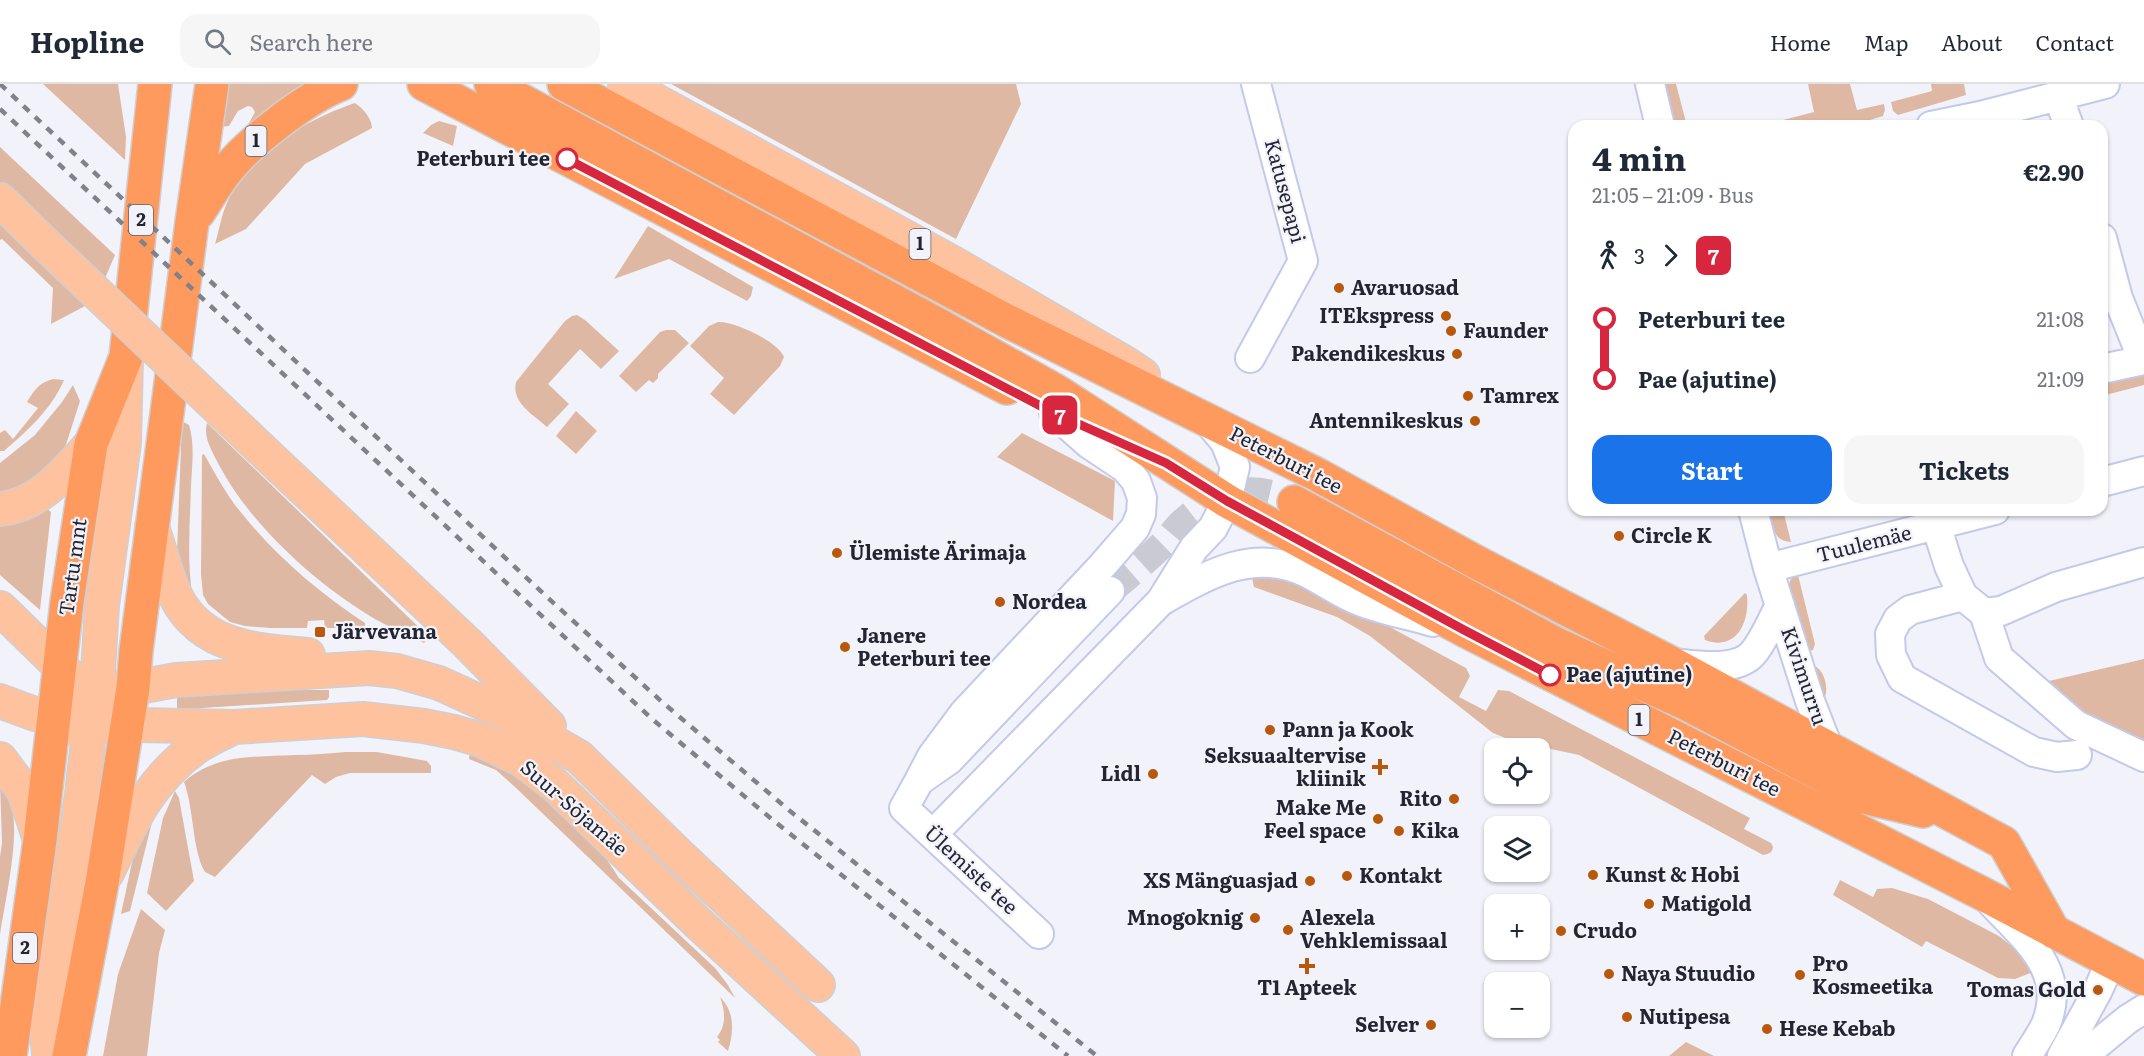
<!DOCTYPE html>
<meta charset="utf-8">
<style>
:root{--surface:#fff;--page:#f6f6f7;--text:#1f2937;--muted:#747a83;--line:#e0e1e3;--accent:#1a73e8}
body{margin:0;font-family:Literata,serif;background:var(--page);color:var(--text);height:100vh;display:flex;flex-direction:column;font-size:22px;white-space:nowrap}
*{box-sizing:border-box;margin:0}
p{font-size:20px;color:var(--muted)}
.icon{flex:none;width:33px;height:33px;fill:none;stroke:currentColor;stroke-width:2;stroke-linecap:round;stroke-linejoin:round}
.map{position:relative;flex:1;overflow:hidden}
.drawer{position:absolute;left:1568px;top:36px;width:540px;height:396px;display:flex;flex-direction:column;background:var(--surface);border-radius:18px;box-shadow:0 2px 4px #0004}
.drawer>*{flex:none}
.badge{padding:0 12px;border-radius:9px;font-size:21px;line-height:39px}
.fabs{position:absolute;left:1484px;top:654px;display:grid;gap:12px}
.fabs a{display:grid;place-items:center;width:66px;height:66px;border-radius:12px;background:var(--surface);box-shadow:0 2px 4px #0004;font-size:30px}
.map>.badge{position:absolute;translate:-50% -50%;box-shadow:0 0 0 3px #fff}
.legs{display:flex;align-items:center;gap:9px;height:66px;padding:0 24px;font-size:20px}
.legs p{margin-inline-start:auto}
.summary{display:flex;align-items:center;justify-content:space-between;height:102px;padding:0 24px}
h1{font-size:33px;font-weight:700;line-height:45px}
.cta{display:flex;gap:12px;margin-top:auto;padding:12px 24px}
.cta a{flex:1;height:69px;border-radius:18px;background:var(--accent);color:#fff;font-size:24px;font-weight:700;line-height:69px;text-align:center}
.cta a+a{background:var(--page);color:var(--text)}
ul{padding:0 24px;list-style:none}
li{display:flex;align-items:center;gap:21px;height:60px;font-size:22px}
li i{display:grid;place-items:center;width:9px;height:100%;margin:0 8px;background:currentColor}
li i::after{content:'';width:15px;height:15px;margin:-8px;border:4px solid;border-radius:50%;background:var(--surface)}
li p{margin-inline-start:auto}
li:first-child i{background:linear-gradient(#0000 50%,currentColor 0)}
li:last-child i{background:linear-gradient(currentColor 50%,#0000 0)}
header{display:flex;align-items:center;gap:36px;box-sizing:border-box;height:84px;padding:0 30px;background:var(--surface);border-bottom:2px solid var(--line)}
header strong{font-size:28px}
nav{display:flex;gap:33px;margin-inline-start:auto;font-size:21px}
.search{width:420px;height:54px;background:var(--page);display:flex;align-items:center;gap:15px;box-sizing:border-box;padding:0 21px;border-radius:18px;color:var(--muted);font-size:22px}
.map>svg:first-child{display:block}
.green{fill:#dfb8a3}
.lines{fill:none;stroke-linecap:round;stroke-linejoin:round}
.minor-tunnel{stroke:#c9cad2;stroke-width:28;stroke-dasharray:28 14;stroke-linecap:butt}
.minor-casing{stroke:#c2c9eb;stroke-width:32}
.major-casing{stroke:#cfcfd2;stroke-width:36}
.highway-casing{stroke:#cfcfd2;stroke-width:36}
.minor{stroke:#fff;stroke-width:28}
.major{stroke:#fec29e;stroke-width:33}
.highway{stroke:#fe9a5d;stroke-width:33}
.rail{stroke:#7f818b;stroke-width:4.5;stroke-dasharray:8 8;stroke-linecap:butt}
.major-bridge-casing{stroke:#cfcfd2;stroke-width:36;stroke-linecap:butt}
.major-bridge{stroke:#fec29e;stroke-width:33}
.line-1-casing{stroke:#fff;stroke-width:14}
.line-1{stroke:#d7263d;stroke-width:9}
.stop-1-dot{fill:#fff;stroke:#d7263d;stroke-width:3}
.poi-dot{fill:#b7580c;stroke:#f2f3fa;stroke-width:2}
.labels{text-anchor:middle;stroke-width:4.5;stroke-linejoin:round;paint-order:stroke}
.shield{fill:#f2f3fa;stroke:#61636e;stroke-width:1.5}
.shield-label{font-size:18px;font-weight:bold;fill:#232532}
.stop-label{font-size:20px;font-weight:bold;fill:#232532;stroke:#f2f3fa;text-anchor:end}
.street-label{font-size:20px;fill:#232532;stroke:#f2f3fa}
.poi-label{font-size:20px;font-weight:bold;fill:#232532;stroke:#f2f3fa;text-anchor:start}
</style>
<header>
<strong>Hopline</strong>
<div class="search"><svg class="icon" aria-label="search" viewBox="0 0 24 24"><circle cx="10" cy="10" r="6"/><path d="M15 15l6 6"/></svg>Search here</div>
<nav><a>Home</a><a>Map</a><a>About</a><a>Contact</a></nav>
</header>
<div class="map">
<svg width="2144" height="972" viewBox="0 0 2144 972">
<rect width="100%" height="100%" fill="#f2f3fa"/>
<path class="green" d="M43,0H118L126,53L125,76Z
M230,0H323L243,50L255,28L252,23L248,22L238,27L229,42L220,43Z
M671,0H1016L1021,20L956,155Z
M1664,0H1676L1687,42H1672Z
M1808,0H1850L1857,26L1884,20L1885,26L1883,32L1851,42H1784L1783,36L1814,28Z
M1931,0H1964L1966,11L1898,31L1893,27L1891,18L1932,7Z
M355,19C363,24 372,35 372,44L305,80L246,145L215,160C219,147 221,132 227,119C249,69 305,36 355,19Z
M439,37L457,42L453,62L423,49L431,41Z
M0,63L115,171L103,199L0,98Z
M0,136L87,221L51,240L53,204L2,155L0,156Z
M648,142L753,203L751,212L747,217L669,175L614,195Z
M577,231L585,236L619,267L601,285L580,265L548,300L569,320L547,343C534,331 511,319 516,298L565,237L572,232Z
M718,238C734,237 779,258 784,273L780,282L734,331L710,310L724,294L690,262L709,242Z
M666,246H675L689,259L658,290V294L653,299L649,296L636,308L619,292L660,248Z
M2144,280V301L2102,312V290Z
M53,295L64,296C51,326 28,346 4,367H0V349L5,346L13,355L38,324L27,318C34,306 39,299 53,295Z
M73,301L80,317L63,370L40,397L0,411V379L35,351L62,318Z
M576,327L597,347L576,370L556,352Z
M182,337L189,341C195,360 192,382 191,402C190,437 187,474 192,509L179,489L177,467Z
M207,339L429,553L424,559C402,548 379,539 359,525C306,491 248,436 219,381C212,367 203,354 207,339Z
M1022,349L1115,397L1113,437L997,373Z
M204,370C216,391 228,414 244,432C278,474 320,509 365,539V544H325L324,536L308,537L307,544H270L245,542L230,538L208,520L203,511L201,490L202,371Z
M45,423L51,428L40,526L0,491V437Z
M1769,426H1783L1791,458C1773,458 1772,440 1769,426Z
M1251,489H1264L1310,500L1466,584L1470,592L1459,613L1486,627L1498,606L1509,607L1750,734L1744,745L1771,759L1773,763C1772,769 1769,770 1763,771L1579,671L1513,657L1493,649L1370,552L1337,533L1254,503Z
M1793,490L1798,491L1815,560L1813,566L1804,568L1788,502Z
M1745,509L1747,511C1750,537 1737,568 1705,556L1704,552Z
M2144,575V665L2094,641L2044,605L2049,597Z
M1815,582C1826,588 1830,609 1822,619L1808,583Z
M245,606H329V613L327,616L202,624L181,629L177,626V612Z
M470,667L528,698L594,756L619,794L715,884L728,901L735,914L515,703L496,686L469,675Z
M346,668H377L427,677L431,682V689H350L336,693L325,700L312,691L215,793L205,788C192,766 194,724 184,698C215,670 255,673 295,671C312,671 329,669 346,668Z
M0,700C6,709 12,719 13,730C18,761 5,818 0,851V773L2,759Z
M175,707L179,714L194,797L166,827L147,809L163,734Z
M148,733L152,738L130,827L121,830L135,764Z
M1840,796L1873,813L1877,805L1892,804L1928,815L1999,852L2024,872L2033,888L2015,895L1998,894L1926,857L1922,863L1833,811Z
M141,825L165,846L159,869L147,972H103L118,890Z
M720,913C735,928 734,947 728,967L718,958L720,956L717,953C727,940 725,927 720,913Z
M1686,958L1714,972H1669Z"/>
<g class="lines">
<path class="minor-tunnel" d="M1110,507C1129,491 1148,475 1165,458C1172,451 1177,443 1184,437C1219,407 1250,398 1294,418"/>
<defs>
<path id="minor" d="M1650,0L1660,42
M2058,12L2069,42
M1931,42L1980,32L2105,0
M2102,154L2118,214L2143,276
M1250,274L1303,177L1256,0
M2102,285L2144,276
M2102,398L2144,387
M1753,426L1768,484L1810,617L1828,663
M1936,441L1949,482L1963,512L1984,529L1999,574L2076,641L2144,673
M1768,484L1995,426
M1963,512L1910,526L1898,535L1890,550L1891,571L1902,594L2034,668L2057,673L2077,671
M1163,516C1209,490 1253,464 1305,488C1324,497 1342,511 1362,518C1385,527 1410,531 1433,538
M1984,529L2001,527L2056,503L2144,478
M1672,579C1695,581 1738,589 1754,568C1765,554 1772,536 1780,521
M919,697L932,672L964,629L1102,482L1135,444L1141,430L1142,414L1136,397L1125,384L1089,360L1054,329
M933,750L1161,517L1194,464L1213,444L1227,417L1235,383L1225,358L1206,335
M1990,817C2023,853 2068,886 2046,940C2041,951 2033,962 2027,972
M1039,850L904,724L919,697L949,676L1110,507
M2062,972L2098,906L2110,879
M2083,972L2128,935L2144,925"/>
<path id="major" d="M625,0L953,179L1125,279L1143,291
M0,116L44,159
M262,366L467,559L549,642
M0,425C39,422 67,387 91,360
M152,443C159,463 164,484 172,504C196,564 253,566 308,571
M0,524L80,602L90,617V640L82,710L47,948L49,972
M0,617L35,630L90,640L234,643L363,635L424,642L454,648L481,656L522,676L555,701L698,839L843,972
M116,628L102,606L98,586L102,522L124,359L126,275
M76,644L109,618L133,604L176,596L369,584L397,587L439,599L498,626L579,673L681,773L818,901
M0,675L24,707L40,756
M107,789C131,739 149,697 195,664C206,656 220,650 232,644"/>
<path id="highway" d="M424,0L1007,304
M491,0L937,240L1056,307L1227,417L1464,546L1985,811L2144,895
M564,0L1007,237L1318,391L1476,478L1671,579L2004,759L2054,848
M198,129C207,116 214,103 224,90C246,60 306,14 341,0
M1294,418L1554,559L1685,619L1864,713L1923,727
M10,972L40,756L67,518L91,360L126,273L155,0
M69,972L102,799L133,604L136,567L192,138L212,0"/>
</defs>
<use href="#minor" class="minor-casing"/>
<use href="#major" class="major-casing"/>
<use href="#highway" class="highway-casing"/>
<use href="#minor" class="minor"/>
<use href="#major" class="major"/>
<use href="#highway" class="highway"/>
<path class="rail" d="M0,0L547,513L661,617L790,727L1097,972
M0,25L652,635L774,737L1068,972"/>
<defs>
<path id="major-bridge" d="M44,159L262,366"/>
</defs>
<use href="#major-bridge" class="major-bridge-casing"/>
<use href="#major-bridge" class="major-bridge"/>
</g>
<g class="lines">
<defs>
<path id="line-1" d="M567,75L1054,329L1166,379L1227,417L1464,546L1550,591"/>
</defs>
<use href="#line-1" class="line-1-casing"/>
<use href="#line-1" class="line-1"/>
</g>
<g class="stop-1-dot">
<circle cx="567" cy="75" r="10"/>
<circle cx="1550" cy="591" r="10"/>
</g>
<g class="poi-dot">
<circle cx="1339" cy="204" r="6"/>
<circle cx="1446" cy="232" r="6"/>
<circle cx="1451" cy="247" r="6"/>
<circle cx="1457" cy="270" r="6"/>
<circle cx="1468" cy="312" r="6"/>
<circle cx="1475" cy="337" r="6"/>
<circle cx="1619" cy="452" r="6"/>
<circle cx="837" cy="469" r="6"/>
<circle cx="1000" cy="518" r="6"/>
<rect x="314" y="542" width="12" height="12" rx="3"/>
<circle cx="845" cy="563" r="6"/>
<circle cx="1270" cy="646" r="6"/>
<path d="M1377 674h6v6h6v6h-6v6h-6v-6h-6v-6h6z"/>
<circle cx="1153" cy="690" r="6"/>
<circle cx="1454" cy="715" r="6"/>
<circle cx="1378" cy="735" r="6"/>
<circle cx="1399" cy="747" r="6"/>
<circle cx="1593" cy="791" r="6"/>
<circle cx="1347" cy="792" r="6"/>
<circle cx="1310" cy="797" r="6"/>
<circle cx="1649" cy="820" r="6"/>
<circle cx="1255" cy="834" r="6"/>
<circle cx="1288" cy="846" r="6"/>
<circle cx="1561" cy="847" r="6"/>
<path d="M1304 873h6v6h6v6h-6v6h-6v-6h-6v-6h6z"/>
<circle cx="1609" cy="890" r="6"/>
<circle cx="1800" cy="891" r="6"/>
<circle cx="2098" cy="906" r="6"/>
<circle cx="1627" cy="933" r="6"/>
<circle cx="1431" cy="941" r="6"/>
<circle cx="1767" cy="945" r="6"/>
</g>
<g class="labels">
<g class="shield">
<rect x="245.5" y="42" width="21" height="30" rx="4.5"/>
<rect x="129" y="121" width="24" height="30" rx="4.5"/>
<rect x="909.5" y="145" width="21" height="30" rx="4.5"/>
<rect x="1628.5" y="621" width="21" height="30" rx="4.5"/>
<rect x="13" y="849" width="24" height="30" rx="4.5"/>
</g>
<g class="shield-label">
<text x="256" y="63">1</text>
<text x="141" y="142">2</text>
<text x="920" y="166">1</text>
<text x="1639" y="642">1</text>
<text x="25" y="870">2</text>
</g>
<g class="stop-label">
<text x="550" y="82">Peterburi tee</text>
<text x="1566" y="598" text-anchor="start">Pae (ajutine)</text>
</g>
<g class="street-label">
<text transform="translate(1285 107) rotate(75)" y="7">Katusepapi</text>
<text transform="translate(1286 376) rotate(27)" y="7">Peterburi tee</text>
<text transform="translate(1864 460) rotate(-14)" y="7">Tuulemäe</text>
<text transform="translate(73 483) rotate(-82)" y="7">Tartu mnt</text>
<text transform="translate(1804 592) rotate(71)" y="7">Kivimurru</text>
<text transform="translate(1724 679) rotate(27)" y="7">Peterburi tee</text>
<text transform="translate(574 724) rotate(41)" y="7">Suur-Sõjamäe</text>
<text transform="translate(971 786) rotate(43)" y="7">Ülemiste tee</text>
</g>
<g class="poi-label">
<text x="1351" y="211">Avaruosad</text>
<text x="1434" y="239" text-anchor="end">ITEkspress</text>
<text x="1463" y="254">Faunder</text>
<text x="1445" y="277" text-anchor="end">Pakendikeskus</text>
<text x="1480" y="319">Tamrex</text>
<text x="1463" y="344" text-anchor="end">Antennikeskus</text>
<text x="1631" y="459">Circle K</text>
<text x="849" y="476">Ülemiste Ärimaja</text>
<text x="1012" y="525">Nordea</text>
<text x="332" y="555">Järvevana</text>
<text x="857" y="559">Janere<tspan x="857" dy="23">Peterburi tee</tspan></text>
<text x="1282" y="653">Pann ja Kook</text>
<text x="1366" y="679" text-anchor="end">Seksuaaltervise<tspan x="1366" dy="23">kliinik</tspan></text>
<text x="1141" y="697" text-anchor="end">Lidl</text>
<text x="1442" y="722" text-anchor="end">Rito</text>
<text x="1366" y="731" text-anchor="end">Make Me<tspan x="1366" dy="23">Feel space</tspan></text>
<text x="1411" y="754">Kika</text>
<text x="1605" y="798">Kunst &amp; Hobi</text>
<text x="1359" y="799">Kontakt</text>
<text x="1298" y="804" text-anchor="end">XS Mänguasjad</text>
<text x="1661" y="827">Matigold</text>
<text x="1243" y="841" text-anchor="end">Mnogoknig</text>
<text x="1300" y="841">Alexela<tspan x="1300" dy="23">Vehklemissaal</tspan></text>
<text x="1573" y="854">Crudo</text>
<text x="1812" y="887">Pro<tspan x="1812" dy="23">Kosmeetika</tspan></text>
<text x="1621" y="897">Naya Stuudio</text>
<text x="1307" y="911" text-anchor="middle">T1 Apteek</text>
<text x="2086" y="913" text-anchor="end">Tomas Gold</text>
<text x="1639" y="940">Nutipesa</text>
<text x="1419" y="948" text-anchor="end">Selver</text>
<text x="1779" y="952">Hese Kebab</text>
</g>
</g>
</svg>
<div class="fabs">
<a><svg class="icon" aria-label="locate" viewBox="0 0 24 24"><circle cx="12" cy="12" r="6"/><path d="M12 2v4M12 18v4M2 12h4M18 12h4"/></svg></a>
<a><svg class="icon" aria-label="layers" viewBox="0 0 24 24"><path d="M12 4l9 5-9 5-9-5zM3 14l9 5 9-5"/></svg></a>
<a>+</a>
<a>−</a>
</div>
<b class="badge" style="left:1060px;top:331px;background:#d7263d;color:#fff">7</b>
<section class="drawer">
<div class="summary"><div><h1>4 min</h1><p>21:05 – 21:09 · Bus</p></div><b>€2.90</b></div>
<div class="legs"><svg class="icon" aria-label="walk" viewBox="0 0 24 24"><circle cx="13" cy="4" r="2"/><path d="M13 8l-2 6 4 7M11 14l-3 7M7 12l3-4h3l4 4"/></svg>3<svg class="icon" aria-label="forward" viewBox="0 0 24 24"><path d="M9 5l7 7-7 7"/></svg><b class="badge" style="background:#d7263d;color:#fff">7</b></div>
<ul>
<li><i style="color:#d7263d"></i><b>Peterburi tee</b><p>21:08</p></li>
<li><i style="color:#d7263d"></i><b>Pae (ajutine)</b><p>21:09</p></li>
</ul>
<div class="cta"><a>Start</a><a>Tickets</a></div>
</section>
</div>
